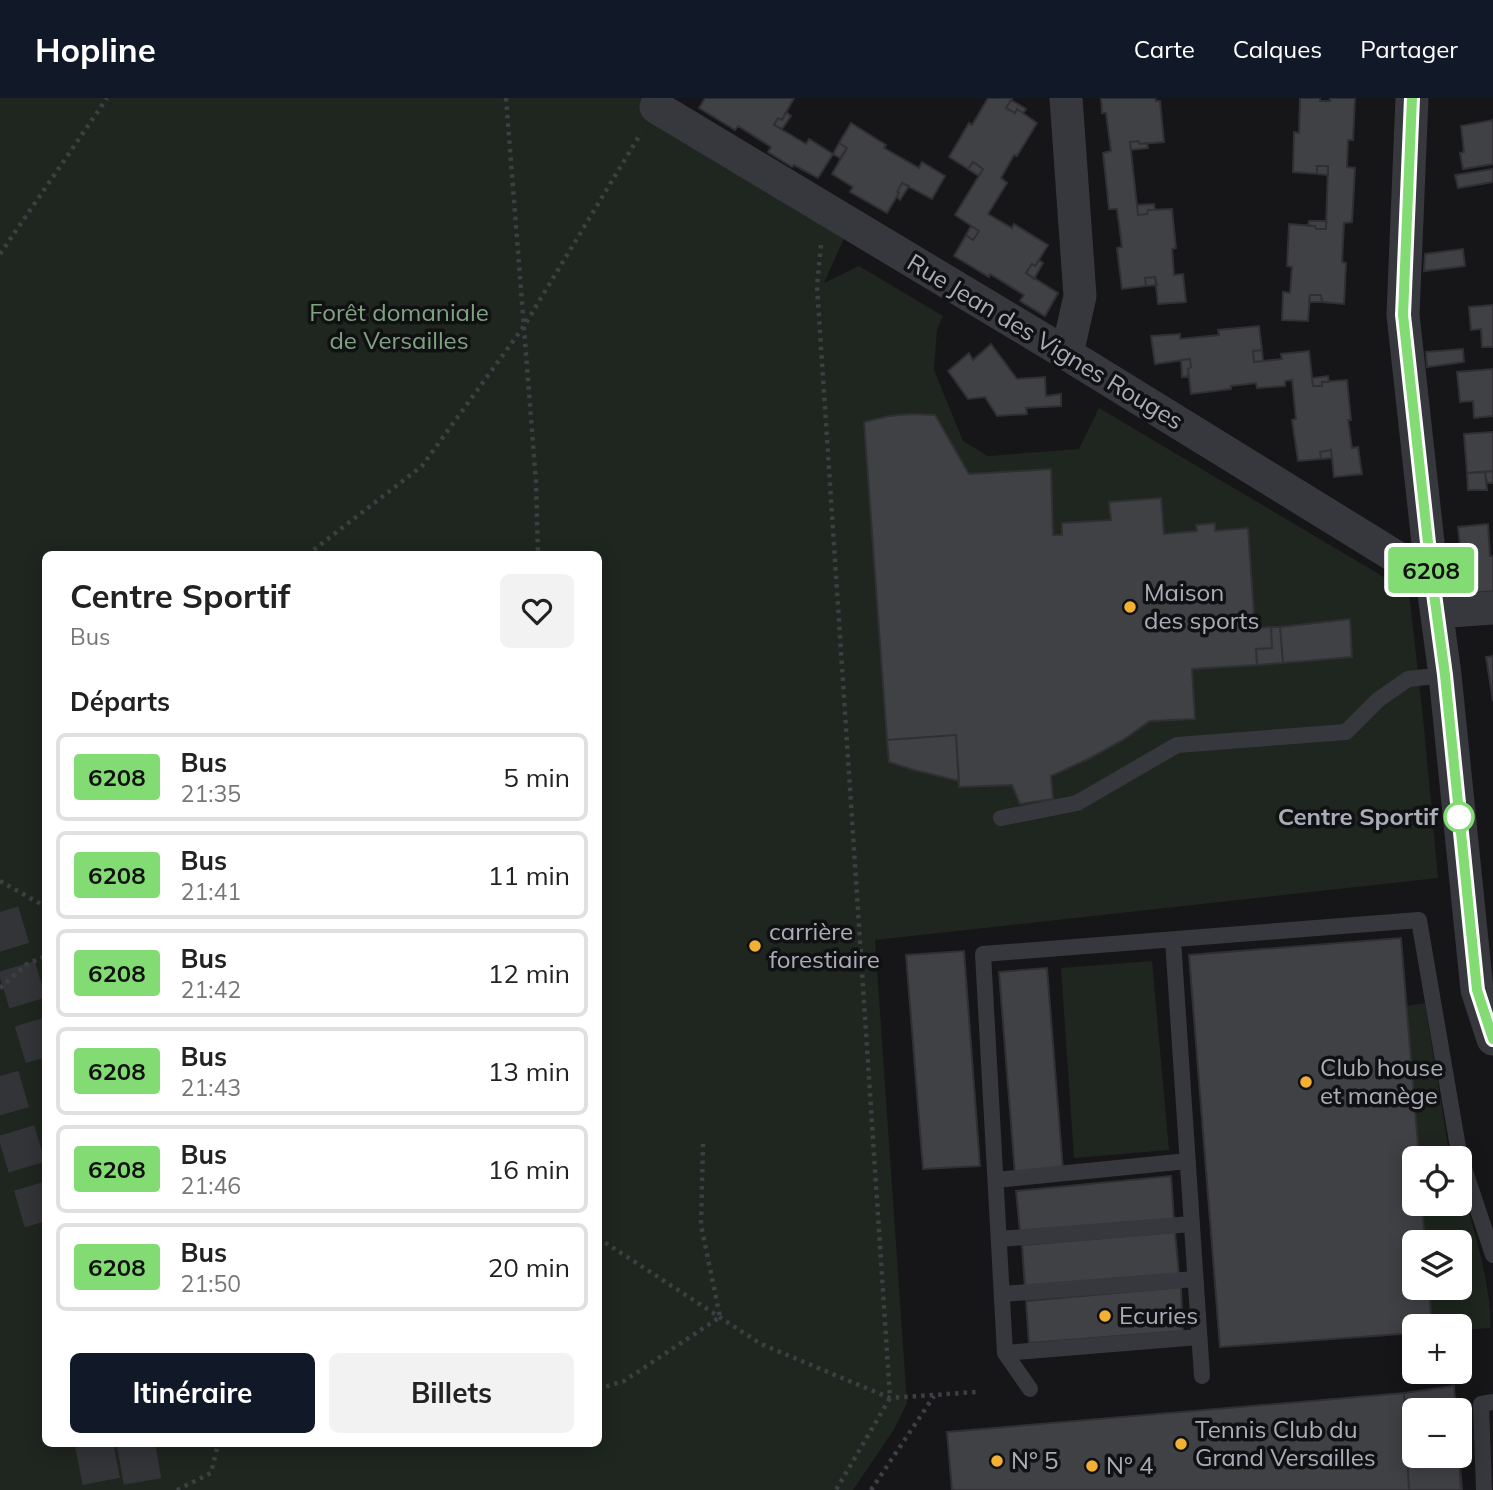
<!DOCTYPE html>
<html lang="fr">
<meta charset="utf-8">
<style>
:root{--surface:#fff;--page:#f2f2f2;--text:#222;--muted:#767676;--line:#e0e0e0;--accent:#111827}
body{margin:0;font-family:Mulish,sans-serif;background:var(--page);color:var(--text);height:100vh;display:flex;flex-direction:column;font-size:26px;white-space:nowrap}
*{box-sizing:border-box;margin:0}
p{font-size:23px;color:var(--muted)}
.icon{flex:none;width:38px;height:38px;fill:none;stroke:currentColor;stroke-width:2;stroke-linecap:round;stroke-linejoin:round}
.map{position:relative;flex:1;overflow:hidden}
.side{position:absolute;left:42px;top:453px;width:560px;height:896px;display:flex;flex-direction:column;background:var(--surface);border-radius:10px;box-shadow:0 4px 18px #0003}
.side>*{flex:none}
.badge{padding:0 14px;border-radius:5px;font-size:24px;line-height:46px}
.buttons{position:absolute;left:1402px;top:1048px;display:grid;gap:14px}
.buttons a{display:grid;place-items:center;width:70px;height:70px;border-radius:10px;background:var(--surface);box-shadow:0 4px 18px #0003;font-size:35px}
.map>.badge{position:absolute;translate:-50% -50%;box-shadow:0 0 0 4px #fff}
h2{padding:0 28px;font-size:26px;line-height:63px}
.round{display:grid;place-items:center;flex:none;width:74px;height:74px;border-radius:10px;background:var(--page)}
.summary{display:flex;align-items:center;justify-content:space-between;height:119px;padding:0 28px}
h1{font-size:33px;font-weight:700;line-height:52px}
.primary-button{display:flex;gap:14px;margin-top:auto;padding:14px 28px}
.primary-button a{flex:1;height:80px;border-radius:10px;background:var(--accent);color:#fff;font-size:28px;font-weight:700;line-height:80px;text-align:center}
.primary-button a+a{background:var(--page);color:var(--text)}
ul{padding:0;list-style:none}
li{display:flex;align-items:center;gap:21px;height:88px;margin:0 14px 10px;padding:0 14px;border:4px solid var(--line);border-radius:10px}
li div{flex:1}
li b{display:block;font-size:26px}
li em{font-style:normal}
li .badge{min-width:77px;font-weight:700;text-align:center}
header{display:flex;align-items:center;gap:42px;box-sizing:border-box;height:98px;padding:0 35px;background:var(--accent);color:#fff}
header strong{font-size:33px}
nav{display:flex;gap:38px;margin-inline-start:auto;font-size:24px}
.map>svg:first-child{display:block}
.green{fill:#1e261f;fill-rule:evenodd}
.building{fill:#404145;stroke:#303034;stroke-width:2}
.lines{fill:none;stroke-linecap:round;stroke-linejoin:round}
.highway-tunnel{stroke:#333438;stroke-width:38;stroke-dasharray:38 19;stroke-linecap:butt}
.path{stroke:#3d3f44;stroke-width:4.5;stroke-dasharray:3.5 5;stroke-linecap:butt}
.lane{stroke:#37383d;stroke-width:16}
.street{stroke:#37383d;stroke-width:33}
.line-casing{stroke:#fff;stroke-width:16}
.line{stroke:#82dc73;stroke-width:10}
.poi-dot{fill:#f2b134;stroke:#111113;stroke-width:2.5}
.stop-dot{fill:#fff;stroke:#82dc73;stroke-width:3.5}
.labels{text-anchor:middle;stroke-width:7;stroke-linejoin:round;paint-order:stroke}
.park-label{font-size:24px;fill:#7fa381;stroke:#111113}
.street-label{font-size:24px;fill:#a8adb8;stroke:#111113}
.poi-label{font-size:24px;fill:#a8adb8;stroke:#111113;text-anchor:start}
.stop-label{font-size:24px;font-weight:bold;fill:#a8adb8;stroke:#111113;text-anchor:end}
</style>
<header>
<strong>Hopline</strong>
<nav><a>Carte</a><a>Calques</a><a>Partager</a></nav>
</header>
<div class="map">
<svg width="1493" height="1392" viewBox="0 0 1493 1392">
<rect width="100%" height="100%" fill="#161618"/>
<path class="green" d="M0,0H670L845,138L824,185L859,168L943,218L937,232L934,272L963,343L988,358L1079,351L1099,310L1409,494L1424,629L1438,780L875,842L907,1305L893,1333L853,1392H0ZM46,457H598V1346H46Z
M1152,863L1169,1052L1074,1060L1061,870Z
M1425,905L1449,1054L1451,1060H1419L1406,908Z
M1460,1085C1472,1122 1493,1194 1490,1230L1460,1232V1228H1432L1429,1190H1460V1144H1425L1422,1106H1460Z"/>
<path class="building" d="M705,0H794L782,22L778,20L774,27L806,46L809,41L833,56L818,80L794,67L792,69L768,54L771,49L738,28L735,32L699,10Z
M988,0H1012L1006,10L1015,15L1017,11L1037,25L1017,58L1014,57L1001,80L1007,85L988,116L1012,130L1014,126L1048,147L1035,168L1032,166L1026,175L1058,195L1045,218L1020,203L1024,197L990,176L989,179L954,158L966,137L973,142L979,133L955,117L983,71L973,64L968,71L949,59L969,25L972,27Z
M1101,0H1155L1156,3H1160L1164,44L1140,46L1138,43L1130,44L1138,117L1147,116L1148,112L1172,111L1176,150L1172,151L1174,177L1183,176L1186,204L1158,206L1155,179L1145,180L1146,188L1122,191L1117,150L1122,149L1117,111H1109L1103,55L1111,53L1106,15H1102Z
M1300,0H1320V3H1330V0H1355L1353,42H1348L1347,69L1355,70L1352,124L1344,125L1342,164L1346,165L1344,206L1322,204L1321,197H1310L1308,223L1282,222L1283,194L1290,195L1292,169L1287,168L1289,126L1315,128L1316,131H1326L1328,68H1317V76L1293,74L1294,34L1299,35Z
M1011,2L1026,11L1023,15L1017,11L1015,15L1006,10Z
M786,14L791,18L782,31L774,27L778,20L782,22Z
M1493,22V66L1463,71L1460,55L1464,54L1461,28Z
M851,25L886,47L884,50L919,70L922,64L945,78L932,101L902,85L897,94L899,95L887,115L850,94L853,89L832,76L847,50L839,45Z
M1138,43L1140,46L1147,45L1148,50L1131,52L1130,44Z
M839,45L847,50L840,60L833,56Z
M973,64L983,71L979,78L968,71Z
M1317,68H1328V77L1317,76Z
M1493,71V84L1458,90L1455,77Z
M902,85L909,88L900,102L897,99L899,95L897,94Z
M1154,106L1155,112H1148L1147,116L1138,117L1137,107Z
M1309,123H1326V131H1316L1315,128H1308Z
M971,128L979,133L973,142L966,137Z
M1463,151L1465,168L1424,173L1425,156Z
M1039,162L1043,165L1034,181L1026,175L1032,166L1035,168Z
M1155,179L1157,187L1146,188L1145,180Z
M1310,197H1321L1322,204H1309Z
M1493,207V249H1482L1481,231L1471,232L1469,209Z
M1259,228L1262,252L1253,253L1254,264L1282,261L1281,256L1309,253L1313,288H1322V284L1347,282L1351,322H1348L1352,350L1358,349L1362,376L1334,379L1331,352L1320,354L1321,361L1298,363L1292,322L1296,321L1292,282L1285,283V288L1257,290L1256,285L1231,288V291L1191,296L1188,271L1191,269L1190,261L1155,266L1151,238L1180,236V241L1219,237L1218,232Z
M991,246L1017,281L1045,279L1046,298L1061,296V308L1026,310L1027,316L997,318L985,299L968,301L948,273L969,255L973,262Z
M1463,251L1464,264L1427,269L1426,254Z
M1262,252L1263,263L1254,264L1253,253Z
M1190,261L1191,269L1188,271L1189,278L1182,279L1181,262Z
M1493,271V318L1474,320L1473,303L1460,304L1457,274Z
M1328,278L1329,284H1322V288H1313L1312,280Z
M911,316L935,317L969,376L1051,371L1053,437H1062V425L1111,422L1109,404L1161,400L1164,436L1197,433L1196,427L1215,425V433L1248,430L1255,530L1271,529L1272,550L1256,551L1257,567L1192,571L1195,621L1150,623L1123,642L1090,660L1051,678L1053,701L1020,706L1012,687L959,689L956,637L887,642L864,324L889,318Z
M1493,334V373L1467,375L1464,336Z
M1331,352L1332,360L1321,361L1320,354Z
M1493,373V385H1487L1485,374Z
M1485,374L1487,392H1468L1467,375Z
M1488,426L1490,458H1493V493L1470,495L1465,456L1461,457L1458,429Z
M1350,521L1352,559L1283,565L1280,529Z
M1271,529H1280L1283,565L1257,567L1256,551L1272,550Z
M1493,558V603L1486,559Z
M956,637L959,683L914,672L889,664L887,642Z
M1401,840L1419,1060H1414V1106H1422L1425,1144H1414V1190H1429L1432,1228H1414V1235L1220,1249L1189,857Z
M964,853L980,1068L923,1071L906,857Z
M1047,870L1063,1072L1015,1076L999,874Z
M1171,1078L1174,1122L1020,1134L1016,1093Z
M1175,1134L1179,1177L1025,1190L1022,1147Z
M1181,1189L1183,1233L1029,1245L1026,1203Z
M1454,1288L1456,1312H1414V1358H1459L1462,1392H1409L1404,1295Z
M1454,1288L1456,1312H1414V1358H1459L1461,1392H952L947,1334L1404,1295Z"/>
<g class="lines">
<path class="highway-tunnel" d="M0,814L46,966
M0,978L46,1134
M94,1346L103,1392
M136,1346L144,1392"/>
<path class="path" d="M506,0L536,384L538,457
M821,147L817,188L890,1300L836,1392
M0,156L107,0
M307,457L422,368L524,228L641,35
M0,783L46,809
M0,890L27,866L46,858
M598,1140L761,1246L890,1300L976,1294
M598,1291L624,1283L720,1219L701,1127L703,1046
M177,1392L211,1375L218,1346
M871,1392L934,1298"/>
<path class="lane" d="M1001,720L1077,705L1177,647L1346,634L1378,602L1408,581L1445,577
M1173,842L1202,1278
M996,1082L1188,1063
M999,1141L1192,1126
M1002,1196L1195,1181
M1005,1255L1199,1239
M1030,1291L1005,1255L983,856L1419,822L1459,1055L1493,1157
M1484,1392L1481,1306L1493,1304"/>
<path class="street" d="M1066,0L1080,198L1067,256
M1412,0L1403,217L1432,481L1445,577L1477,892L1493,941
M656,9L1067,256L1432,481
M1437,514L1493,510"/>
</g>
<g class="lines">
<defs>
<path id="line" d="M1412,0L1403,217L1432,481L1445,577L1477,892L1493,941"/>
</defs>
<use href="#line" class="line-casing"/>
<use href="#line" class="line"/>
</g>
<g class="poi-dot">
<circle cx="1130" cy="509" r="7"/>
<circle cx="755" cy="848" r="7"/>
<circle cx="1306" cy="984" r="7"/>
<circle cx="1105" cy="1218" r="7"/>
<circle cx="1181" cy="1346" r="7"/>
<circle cx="997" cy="1363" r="7"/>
<circle cx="1092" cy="1368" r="7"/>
</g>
<circle class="stop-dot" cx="1459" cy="719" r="14"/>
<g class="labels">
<g class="park-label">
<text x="399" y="223">Forêt domaniale<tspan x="399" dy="28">de Versailles</tspan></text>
</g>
<g class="street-label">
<text transform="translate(1045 244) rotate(31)" y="8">Rue Jean des Vignes Rouges</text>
</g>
<g class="poi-label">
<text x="1144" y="503">Maison<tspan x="1144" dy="28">des sports</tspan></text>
<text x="769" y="842">carrière<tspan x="769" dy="28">forestiaire</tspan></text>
<text x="1320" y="978">Club house<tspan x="1320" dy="28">et manège</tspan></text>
<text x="1119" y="1226">Ecuries</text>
<text x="1195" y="1340">Tennis Club du<tspan x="1195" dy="28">Grand Versailles</tspan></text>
<text x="1011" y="1371">N° 5</text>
<text x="1106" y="1376">N° 4</text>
</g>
<g class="stop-label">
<text x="1438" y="727">Centre Sportif</text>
</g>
</g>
</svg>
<div class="buttons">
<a><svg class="icon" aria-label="locate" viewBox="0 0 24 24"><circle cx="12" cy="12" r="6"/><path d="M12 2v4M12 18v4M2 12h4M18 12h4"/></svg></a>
<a><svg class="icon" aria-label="layers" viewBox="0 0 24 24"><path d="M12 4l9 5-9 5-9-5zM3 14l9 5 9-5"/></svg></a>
<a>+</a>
<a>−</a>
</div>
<b class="badge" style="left:1431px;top:472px;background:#82dc73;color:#111">6208</b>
<section class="side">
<div class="summary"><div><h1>Centre Sportif</h1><p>Bus</p></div><a class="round"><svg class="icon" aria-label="heart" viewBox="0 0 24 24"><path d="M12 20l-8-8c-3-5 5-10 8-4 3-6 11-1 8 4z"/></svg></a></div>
<h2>Départs</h2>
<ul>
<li><span class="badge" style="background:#82dc73;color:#111">6208</span><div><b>Bus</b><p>21:35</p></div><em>5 min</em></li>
<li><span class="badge" style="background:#82dc73;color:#111">6208</span><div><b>Bus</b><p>21:41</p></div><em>11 min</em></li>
<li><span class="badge" style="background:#82dc73;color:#111">6208</span><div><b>Bus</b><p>21:42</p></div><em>12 min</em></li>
<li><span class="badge" style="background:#82dc73;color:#111">6208</span><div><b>Bus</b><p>21:43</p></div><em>13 min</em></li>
<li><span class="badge" style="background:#82dc73;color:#111">6208</span><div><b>Bus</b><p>21:46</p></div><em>16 min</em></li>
<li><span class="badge" style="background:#82dc73;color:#111">6208</span><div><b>Bus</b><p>21:50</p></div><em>20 min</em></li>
</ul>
<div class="primary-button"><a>Itinéraire</a><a>Billets</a></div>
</section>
</div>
